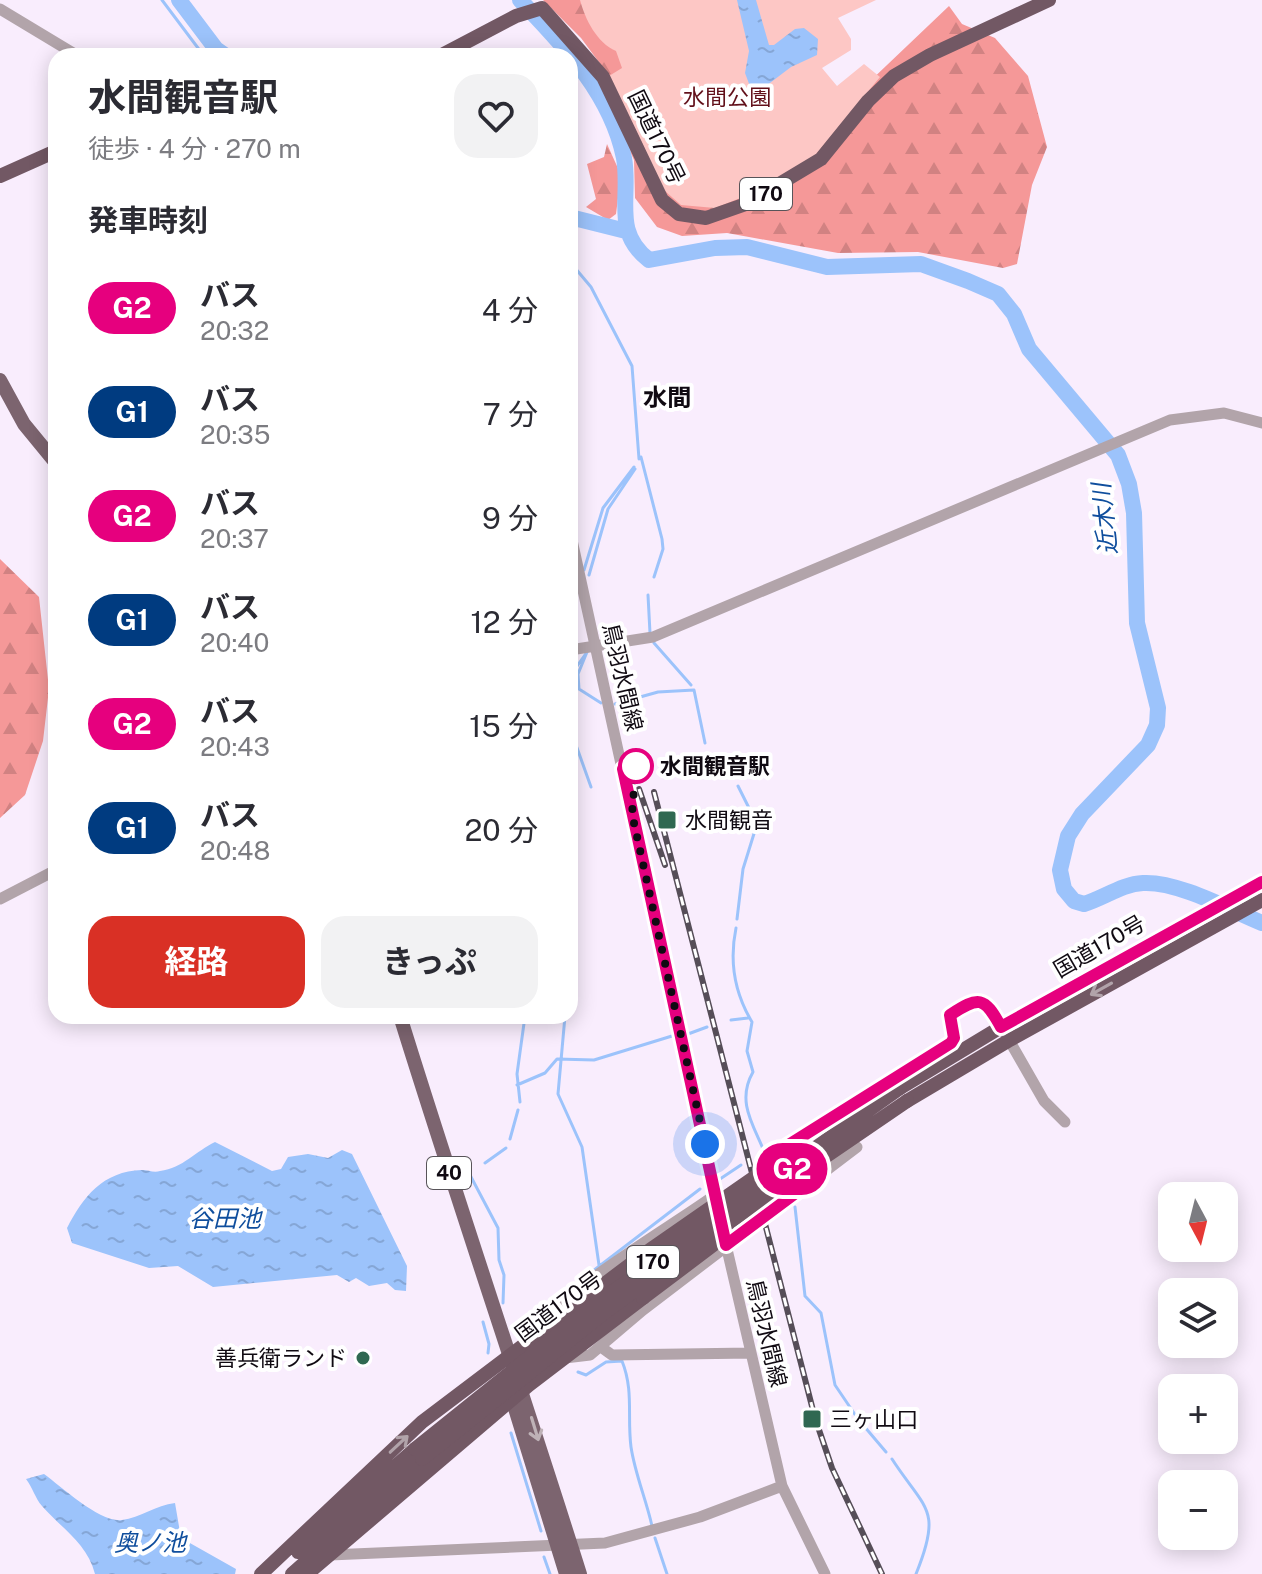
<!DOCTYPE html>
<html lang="ja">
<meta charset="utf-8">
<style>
:root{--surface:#fff;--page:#f2f2f3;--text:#2b2b33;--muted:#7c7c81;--accent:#d93025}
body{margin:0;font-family:"Public Sans","Noto Sans JP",sans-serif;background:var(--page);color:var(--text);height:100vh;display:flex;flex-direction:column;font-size:30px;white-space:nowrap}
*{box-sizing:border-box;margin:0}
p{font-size:26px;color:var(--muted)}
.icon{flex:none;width:44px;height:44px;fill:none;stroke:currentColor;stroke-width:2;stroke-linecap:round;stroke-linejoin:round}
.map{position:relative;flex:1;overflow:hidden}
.details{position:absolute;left:48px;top:48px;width:530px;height:976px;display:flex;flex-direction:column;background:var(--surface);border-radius:24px;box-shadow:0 4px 20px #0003}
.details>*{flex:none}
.badge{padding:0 16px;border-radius:26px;font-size:28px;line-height:52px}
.needle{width:52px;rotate:173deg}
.tools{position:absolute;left:1158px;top:1182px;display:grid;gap:16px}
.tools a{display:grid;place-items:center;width:80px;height:80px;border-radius:16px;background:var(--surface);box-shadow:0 4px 20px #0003;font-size:40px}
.you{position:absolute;width:40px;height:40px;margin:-20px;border:6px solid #fff;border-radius:50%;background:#1a73e8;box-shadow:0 0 0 12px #1a73e833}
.map>.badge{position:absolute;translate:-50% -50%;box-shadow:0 0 0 4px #fff}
h2{padding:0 40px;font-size:30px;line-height:72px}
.round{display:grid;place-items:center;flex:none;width:84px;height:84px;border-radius:24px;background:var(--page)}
.summary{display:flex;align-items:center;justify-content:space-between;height:136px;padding:0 40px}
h1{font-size:38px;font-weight:700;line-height:60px}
.action{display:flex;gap:16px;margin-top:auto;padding:16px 40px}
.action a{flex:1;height:92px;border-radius:24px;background:var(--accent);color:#fff;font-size:32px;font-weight:700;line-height:92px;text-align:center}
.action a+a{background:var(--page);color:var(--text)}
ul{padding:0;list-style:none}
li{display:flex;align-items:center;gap:24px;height:104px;padding:0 40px}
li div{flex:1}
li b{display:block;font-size:30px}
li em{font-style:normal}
li .badge{min-width:88px;font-weight:700;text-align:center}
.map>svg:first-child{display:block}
.forest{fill:url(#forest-firs)}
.park{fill:#fdc7c5}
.water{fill:url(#water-ripples)}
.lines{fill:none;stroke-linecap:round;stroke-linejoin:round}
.stream{stroke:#9cc3fb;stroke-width:3}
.river{stroke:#9cc3fb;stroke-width:16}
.tertiary{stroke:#b2a4aa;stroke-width:11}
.primary{stroke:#7c646f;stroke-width:14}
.trunk{stroke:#725864;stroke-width:14}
.rail-casing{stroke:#564e58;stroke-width:6}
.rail{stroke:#fff;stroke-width:3;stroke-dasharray:9;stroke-linecap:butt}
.trunk-bridge{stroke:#725864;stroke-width:14}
.oneway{stroke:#b1a3aa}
.oneway2{stroke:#beb2b7}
.line-casing{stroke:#fff;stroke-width:18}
.line{stroke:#e6007e;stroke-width:12}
.walk{stroke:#100a12;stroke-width:8;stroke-dasharray:0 14.4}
.stop-dot{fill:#fff;stroke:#e6007e;stroke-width:4}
.poi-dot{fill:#2f6851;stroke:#fff;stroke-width:3}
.labels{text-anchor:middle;stroke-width:8;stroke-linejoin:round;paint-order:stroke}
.shield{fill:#fff;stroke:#585459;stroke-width:2}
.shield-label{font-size:20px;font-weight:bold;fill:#100a12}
.park-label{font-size:22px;fill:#62101a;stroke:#fff}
.street-label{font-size:22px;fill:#100a12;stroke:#fff}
.stop-label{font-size:22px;font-weight:bold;fill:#100a12;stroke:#fff;text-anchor:start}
.poi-label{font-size:22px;fill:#100a12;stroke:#fff;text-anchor:start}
.neighbourhood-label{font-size:24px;font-weight:bold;fill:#100a12;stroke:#fff}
.water-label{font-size:24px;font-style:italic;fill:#0f4e9d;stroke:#fff}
</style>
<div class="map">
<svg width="1262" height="1574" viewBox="0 0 1262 1574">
<defs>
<pattern id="forest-firs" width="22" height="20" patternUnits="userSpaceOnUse" patternTransform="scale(2)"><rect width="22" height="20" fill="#f59898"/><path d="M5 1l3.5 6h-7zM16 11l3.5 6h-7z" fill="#d18282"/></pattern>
<pattern id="water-ripples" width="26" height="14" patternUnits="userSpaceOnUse" patternTransform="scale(2)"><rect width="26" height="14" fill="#9cc3fb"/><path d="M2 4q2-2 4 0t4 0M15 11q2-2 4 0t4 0" fill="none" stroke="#85a6d6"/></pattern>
</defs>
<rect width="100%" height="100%" fill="#f9edfd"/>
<path class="forest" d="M543,0H646L783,164L949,6L962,24L995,38L1028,76L1047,147L1032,185L1017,264L1003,268L918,252L838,253L727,233L682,236L657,227L635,198L634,160L604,95L607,73L581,38Z
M607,144L621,175L616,214L608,220L586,207L596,199L587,164L604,157Z
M0,559L39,597L49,689L43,741L25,795L0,818Z"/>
<path class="park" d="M580,0H876L838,18L851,39V50L822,68L837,86L864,64L880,77L813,158L753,193L715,208L681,205L657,184L644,147L609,76L622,68L616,51C597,43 585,19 580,0Z"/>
<path class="water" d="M737,0H756L769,45H774L795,29L804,28L818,39L817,55L791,67L762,89H751L745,73L749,51Z
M215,1142L272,1171L281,1169L288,1157L308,1154L328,1158L342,1150L352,1154L407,1266L406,1291L395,1290L387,1283L369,1286L356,1278L349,1282L337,1275L213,1287L178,1266L149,1268L72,1243L67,1228C83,1197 103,1171 142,1170C148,1170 154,1173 160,1171C183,1168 196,1151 215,1142Z
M44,1474C62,1487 100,1523 122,1520C140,1518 156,1505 175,1503L181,1538L236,1569L235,1574H95C87,1543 62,1529 42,1506C35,1498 33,1488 26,1479Z"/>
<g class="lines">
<path class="stream" d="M162,0L204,56
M570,262L591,287L632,366L639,459
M641,457L662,539L663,549L654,577
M584,570L603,508L634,467
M589,575L608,509L635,469
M648,595L650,633
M654,643L691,685
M587,652L578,674L579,689L601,703
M570,676L587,652
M570,687L576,745L591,787
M615,704L658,692L694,690L705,743
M737,919L743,869L757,824L738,786
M570,927L574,946L570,960
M736,928C729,962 734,992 752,1022L747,1051L753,1072C734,1105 758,1130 768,1162
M570,978L572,973
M565,1016L558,1094L582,1147L599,1265
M731,1020L748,1018
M688,1034L707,1027
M517,1085L545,1073L557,1059L594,1060L672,1036
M520,1102L517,1074L525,1016
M510,1139L518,1110
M485,1163L506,1148
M470,1175L498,1228L499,1260L504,1275L503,1303
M720,1179L741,1165
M795,1207L805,1296L821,1313L835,1385L858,1419L886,1452
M483,1322L489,1344L488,1353
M521,1326L700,1189
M578,1372L586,1375L606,1362L622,1361C634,1391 627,1416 631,1447C635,1474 646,1499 652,1526
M511,1433L541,1531
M892,1459C925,1510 943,1508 916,1574
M655,1538L667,1574
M544,1557L550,1574"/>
<path class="river" d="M179,0L216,49L226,56
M520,0C564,46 611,94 624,158C631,197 612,232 649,260L715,248L747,247L827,267L921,264L968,281L998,294L1014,314L1029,349L1118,455L1129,484L1134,513L1137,623L1158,708L1157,725L1148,745L1082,814L1068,836L1060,870L1064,889L1074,901L1084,904C1104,898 1122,884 1143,883C1178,881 1230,910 1262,923
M570,217L626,231"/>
<path class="tertiary" d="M0,9L78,56
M570,531L718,1207
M570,650L653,637L1170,420L1224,413L1262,423
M0,899L56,870
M950,1015L969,1002L989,1005L1044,1101L1065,1122
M723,1232L782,1486L825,1574
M524,1343C554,1294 665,1231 715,1195
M601,1347L612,1355L751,1353
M565,1358L590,1355L643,1310L857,1147
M330,1555L605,1543L700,1517L782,1486"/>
<path class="primary" d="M0,380L24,424L56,463
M400,1016C458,1203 521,1387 580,1574
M509,1389L566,1574"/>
<path class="trunk" d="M440,56L516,16L542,8L603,77L662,200L679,214L706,218L746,204L821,159L868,101L894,76L930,55L1049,0
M0,176L56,151
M900,1088L1001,1027L1262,882
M907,1101L1008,1041L1262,900
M298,1552L415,1449
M261,1574L422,1422L644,1254
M292,1574L422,1459
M307,1574L529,1385L643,1298"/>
<defs>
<path id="rail" d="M639,789L665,865
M654,792L815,1418L832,1468L882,1574"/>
</defs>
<use href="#rail" class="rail-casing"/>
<use href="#rail" class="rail"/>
<path class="trunk-bridge" d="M644,1254L762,1172
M643,1298L729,1233
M415,1449L598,1302L900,1088
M422,1459L604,1313L705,1239L907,1101"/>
</g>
<defs><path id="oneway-shaft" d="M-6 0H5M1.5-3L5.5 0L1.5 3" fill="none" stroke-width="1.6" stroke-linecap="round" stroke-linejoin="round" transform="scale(2)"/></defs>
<g class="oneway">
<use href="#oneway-shaft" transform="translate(1101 989) rotate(151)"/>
<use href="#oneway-shaft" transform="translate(399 1444) rotate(-43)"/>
</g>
<use class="oneway2" href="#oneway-shaft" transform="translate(535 1429) rotate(73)"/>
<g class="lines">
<defs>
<path id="line" d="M636,766L623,769L726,1245L805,1186L781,1154L782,1149L951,1043L954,1038L950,1015C979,996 984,996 1001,1027L1262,882"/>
</defs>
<use href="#line" class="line-casing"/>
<use href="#line" class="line"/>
<path class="walk" d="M636,766L632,814L705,1144"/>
</g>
<circle class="stop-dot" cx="636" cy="766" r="16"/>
<g class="poi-dot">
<rect x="657" y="810" width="20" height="20" rx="4"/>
<circle cx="363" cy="1358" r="8"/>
<rect x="802" y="1409" width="20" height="20" rx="4"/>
</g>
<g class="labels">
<g class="shield">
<rect x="740" y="178" width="52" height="32" rx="6"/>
<rect x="427" y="1157" width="44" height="32" rx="6"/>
<rect x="627" y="1246" width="52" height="32" rx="6"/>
</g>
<g class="shield-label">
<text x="766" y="201">170</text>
<text x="449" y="1180">40</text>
<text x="653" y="1269">170</text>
</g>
<g class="park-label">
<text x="727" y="105">水間公園</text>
</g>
<g class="street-label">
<text transform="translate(657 137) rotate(64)" y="8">国道170号</text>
<text transform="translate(623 677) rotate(77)" y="8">鳥羽水間線</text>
<text transform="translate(1099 946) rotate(-30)" y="8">国道170号</text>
<text transform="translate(558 1306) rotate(-37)" y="8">国道170号</text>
<text transform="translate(767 1333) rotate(77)" y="8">鳥羽水間線</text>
</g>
<g class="stop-label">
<text x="660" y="774">水間観音駅</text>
</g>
<g class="poi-label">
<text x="685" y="828">水間観音</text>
<text x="347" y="1366" text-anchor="end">善兵衛ランド</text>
<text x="830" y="1427">三ヶ山口</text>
</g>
<g class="neighbourhood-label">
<text x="667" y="406">水間</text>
</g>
<g class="water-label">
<text transform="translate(1105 519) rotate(-96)" y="8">近木川</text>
<text x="225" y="1227">谷田池</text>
<text x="150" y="1551">奥ノ池</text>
</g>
</g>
</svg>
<div class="tools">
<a><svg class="needle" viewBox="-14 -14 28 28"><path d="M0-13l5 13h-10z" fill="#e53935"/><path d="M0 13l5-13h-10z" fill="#7c7c81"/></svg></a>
<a><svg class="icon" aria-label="layers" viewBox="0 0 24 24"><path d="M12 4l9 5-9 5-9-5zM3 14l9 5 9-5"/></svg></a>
<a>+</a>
<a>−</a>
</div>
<div class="you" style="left:705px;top:1144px"></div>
<b class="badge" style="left:792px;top:1169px;background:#e6007e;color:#fff">G2</b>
<section class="details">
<div class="summary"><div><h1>水間観音駅</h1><p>徒歩 · 4 分 · 270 m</p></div><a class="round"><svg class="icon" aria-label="heart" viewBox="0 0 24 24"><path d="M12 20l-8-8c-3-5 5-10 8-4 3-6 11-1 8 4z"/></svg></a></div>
<h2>発車時刻</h2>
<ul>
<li><span class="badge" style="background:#e6007e;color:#fff">G2</span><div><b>バス</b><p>20:32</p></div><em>4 分</em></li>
<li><span class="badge" style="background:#003b80;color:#fff">G1</span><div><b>バス</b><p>20:35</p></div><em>7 分</em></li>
<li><span class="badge" style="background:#e6007e;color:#fff">G2</span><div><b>バス</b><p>20:37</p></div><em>9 分</em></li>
<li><span class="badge" style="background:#003b80;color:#fff">G1</span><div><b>バス</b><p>20:40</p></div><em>12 分</em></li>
<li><span class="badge" style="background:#e6007e;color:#fff">G2</span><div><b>バス</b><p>20:43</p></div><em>15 分</em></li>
<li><span class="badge" style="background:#003b80;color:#fff">G1</span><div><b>バス</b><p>20:48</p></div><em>20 分</em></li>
</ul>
<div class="action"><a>経路</a><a>きっぷ</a></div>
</section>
</div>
